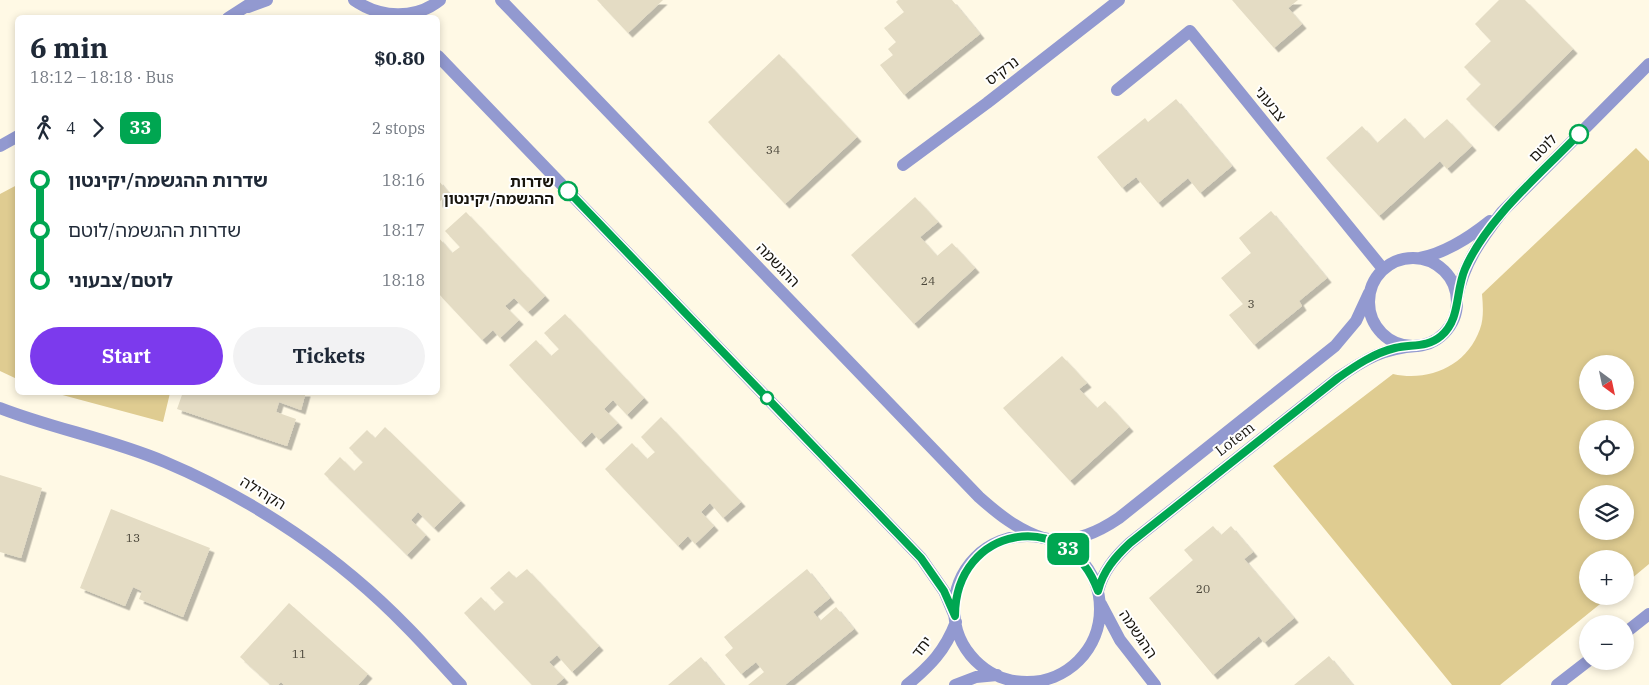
<!DOCTYPE html>
<meta charset="utf-8">
<style>
:root{--surface:#fff;--page:#f2f2f3;--text:#1f2937;--muted:#747a83;--accent:#7c3aed}
body{margin:0;font-family:"IBM Plex Serif","Noto Sans Hebrew",serif;background:var(--page);color:var(--text);height:100vh;display:flex;flex-direction:column;font-size:19px;white-space:nowrap}
*{box-sizing:border-box;margin:0}
p{font-size:16px;color:var(--muted)}
.icon{flex:none;width:28px;height:28px;fill:none;stroke:currentColor;stroke-width:2;stroke-linecap:round;stroke-linejoin:round}
.map{position:relative;flex:1;overflow:hidden}
.panel{position:absolute;left:15px;top:15px;width:425px;height:380px;display:flex;flex-direction:column;background:var(--surface);border-radius:8px;box-shadow:0 2px 8px #0003}
.panel>*{flex:none}
.badge{padding:0 10px;border-radius:8px;font-size:18px;line-height:32px}
.needle{width:32px;rotate:147deg}
.controls{position:absolute;left:1579px;top:355px;display:grid;gap:10px}
.controls a{display:grid;place-items:center;width:55px;height:55px;border-radius:50%;background:var(--surface);box-shadow:0 2px 8px #0003;font-size:25px}
.map>.badge{position:absolute;translate:-50% -50%;box-shadow:0 0 0 2px #fff}
.legs{display:flex;align-items:center;gap:8px;height:55px;padding:0 15px;font-size:16px}
.legs p{margin-inline-start:auto}
.summary{display:flex;align-items:center;justify-content:space-between;height:85px;padding:0 15px}
h1{font-size:28px;font-weight:700;line-height:38px}
.primary-button{display:flex;gap:10px;margin-top:auto;padding:10px 15px}
.primary-button a{flex:1;height:58px;border-radius:30px;background:var(--accent);color:#fff;font-size:20px;font-weight:700;line-height:58px;text-align:center}
.primary-button a+a{background:var(--page);color:var(--text)}
ul{padding:0 15px;list-style:none}
li{display:flex;align-items:center;gap:18px;height:50px;font-size:19px}
li i{display:grid;place-items:center;width:8px;height:100%;margin:0 6px;background:currentColor}
li i::after{content:'';width:12px;height:12px;margin:-6px;border:4px solid;border-radius:50%;background:var(--surface)}
li p{margin-inline-start:auto}
li:first-child i{background:linear-gradient(#0000 50%,currentColor 0)}
li:last-child i{background:linear-gradient(currentColor 50%,#0000 0)}
.map>svg:first-child{display:block}
.green{fill:#dfcc91;fill-rule:evenodd}
.building{fill:#e4dcc4;filter:url(#shadow)}
.lines{fill:none;stroke-linecap:round;stroke-linejoin:round}
.minor{stroke:#9299d0;stroke-width:12}
.line-1-casing{stroke:#fff;stroke-width:11}
.line-1{stroke:#00a651;stroke-width:8}
.stop-1-dot{fill:#fff;stroke:#00a651;stroke-width:2.5}
.labels{text-anchor:middle;stroke-width:4;stroke-linejoin:round;paint-order:stroke}
.number-label{font-size:12px;fill:#4b473b}
.street-label{font-size:15px;fill:#18150d;stroke:#fff}
.stop-label{font-size:15px;font-weight:bold;fill:#18150d;stroke:#fff;text-anchor:end}
</style>
<div class="map">
<svg width="1649" height="685" viewBox="0 0 1649 685">
<defs>
<filter id="shadow"><feDropShadow dx="4.5" dy="4.5" stdDeviation="0" flood-color="#0004"/></filter>
</defs>
<rect width="100%" height="100%" fill="#fff9e5"/>
<path class="green" d="M1636,148L1649,161V564L1625,584V559H1588V596H1610L1500,685H1452L1273,466L1393,374C1429,382 1467,366 1480,329C1484,318 1483,306 1482,294ZM1588,364H1625V401H1588ZM1588,429H1625V466H1588ZM1588,494H1625V531H1588Z
M17,185V379L0,371V194Z
M55,393H170L163,422Z"/>
<path class="building" d="M597,0H663L628,33Z
M898,0H952L980,34L904,95L880,65L893,55L888,49L896,42L884,28L904,12L896,2Z
M1232,0H1298L1288,8L1302,24L1274,48Z
M1499,0H1525L1573,49L1494,127L1466,99L1481,84L1464,67L1491,41L1475,24Z
M779,54L857,137L785,204L708,122Z
M1176,99L1232,166L1200,193L1188,178L1158,203L1136,177L1122,188L1097,157L1145,118L1148,122Z
M1405,118L1424,139L1447,119L1472,146L1447,169L1440,161L1379,216L1326,158L1362,126L1377,143Z
M438,180L449,193L438,203Z
M915,197L938,222L920,237L937,256L952,243L975,268L914,324L851,255Z
M1271,211L1327,278L1299,301L1302,306L1254,345L1229,315L1243,304L1221,278L1251,253L1239,238Z
M466,212L545,296L528,312L514,298L505,306L519,320L500,338L493,330L482,340L438,293V237L452,253L460,247L445,231Z
M565,314L644,398L627,415L613,400L604,409L618,423L599,440L592,432L581,443L509,365L536,340L551,356L559,349L544,333Z
M1062,356L1087,383L1079,389L1097,408L1105,401L1129,427L1070,481L1003,408Z
M183,392L203,393L306,392L301,410L279,402L276,412L296,419L287,446L177,409Z
M661,417L741,502L723,518L710,503L701,512L714,526L695,544L688,536L678,546L605,469L632,443L647,459L655,452L641,437Z
M385,427L461,501L434,528L418,512L411,520L426,535L407,555L324,474L340,457L354,471L363,462L349,448L367,430L375,438Z
M0,475L42,488L21,558L0,552Z
M111,509L210,548L183,617L139,599L142,591L133,587L125,606L80,588Z
M1213,526L1221,535L1231,526L1253,552L1244,559L1294,618L1264,643L1259,636L1213,675L1149,598L1193,560L1184,550Z
M527,569L599,646L572,672L557,655L549,662L564,678L556,685H532L464,613L481,597L494,611L504,602L490,588L509,571L516,578Z
M807,569L830,598L813,612L820,621L836,607L854,629L785,685H748L764,672L756,662L741,674L725,655L733,648L724,637Z
M289,603L368,674L358,685H284L281,682L278,685H271L240,657Z
M1329,656L1353,685H1294Z
M701,657L724,685H668Z"/>
<g class="lines">
<path class="minor" d="M354,0C380,18 415,20 440,0
M501,0L979,497C998,514 1018,530 1043,538
M248,7L267,0
M228,18L256,0
M438,56L921,558L944,591L955,617
M1117,90L1190,31L1383,269
M0,146L18,136
M903,165L987,103L1119,0
M1369 302a44 44 0 1 1 88 0a44 44 0 1 1-88 0Z
M1420,258C1446,253 1470,237 1490,221
M1457,298C1463,264 1482,238 1502,212L1649,64
M0,408C54,429 111,439 165,462C255,500 339,557 407,627C426,646 443,666 461,685
M954 609a73 73 0 1 1 146 0a73 73 0 1 1-146 0Z
M1054,541C1078,541 1100,531 1119,518L1335,346L1356,321L1369,293
M1098,591C1103,571 1115,557 1130,543L1338,378C1365,359 1384,348 1417,346
M1101,604L1120,640L1155,685
M1625,633L1649,614
M907,685C930,666 945,651 956,622
M955,685L976,677L997,675
M1557,685L1588,661"/>
</g>
<g class="lines">
<defs>
<path id="line-1" d="M568,191L921,558L944,591L955,616C955,526 1067,505 1098,591C1103,571 1115,557 1130,543L1338,378C1355,366 1374,353 1395,348C1411,344 1427,348 1441,336C1461,319 1455,292 1465,269C1487,218 1541,174 1579,134"/>
</defs>
<use href="#line-1" class="line-1-casing"/>
<use href="#line-1" class="line-1"/>
</g>
<g class="stop-1-dot">
<circle cx="1579" cy="134" r="9"/>
<circle cx="568" cy="191" r="9"/>
<circle cx="767" cy="398" r="6"/>
</g>
<g class="labels">
<g class="number-label">
<text x="773" y="154">34</text>
<text x="928" y="285">24</text>
<text x="1251" y="308">3</text>
<text x="133" y="542">13</text>
<text x="1203" y="593">20</text>
<text x="299" y="658">11</text>
</g>
<g class="street-label">
<text transform="translate(1002 71) rotate(-37)" y="5">נרקיס</text>
<text transform="translate(1270 104) rotate(51)" y="5">צבעוני</text>
<text transform="translate(1543 148) rotate(-45)" y="5">לוטם</text>
<text transform="translate(778 265) rotate(46)" y="5">ההגשמה</text>
<text transform="translate(1235 439) rotate(-38)" y="5">Lotem</text>
<text transform="translate(263 493) rotate(31)" y="5">הקהילה</text>
<text transform="translate(1138 634) rotate(56)" y="5">ההגשמה</text>
<text transform="translate(922 647) rotate(-52)" y="5">יחד</text>
</g>
<g class="stop-label">
<text x="554" y="187">שדרות<tspan x="554" dy="17">ההגשמה/יקינטון</tspan></text>
</g>
</g>
</svg>
<div class="controls">
<a><svg class="needle" viewBox="-14 -14 28 28"><path d="M0-13l5 13h-10z" fill="#e53935"/><path d="M0 13l5-13h-10z" fill="#747a83"/></svg></a>
<a><svg class="icon" aria-label="locate" viewBox="0 0 24 24"><circle cx="12" cy="12" r="6"/><path d="M12 2v4M12 18v4M2 12h4M18 12h4"/></svg></a>
<a><svg class="icon" aria-label="layers" viewBox="0 0 24 24"><path d="M12 4l9 5-9 5-9-5zM3 14l9 5 9-5"/></svg></a>
<a>+</a>
<a>−</a>
</div>
<b class="badge" style="left:1068px;top:549px;background:#00a651;color:#fff">33</b>
<section class="panel">
<div class="summary"><div><h1>6 min</h1><p>18:12 – 18:18 · Bus</p></div><b>$0.80</b></div>
<div class="legs"><svg class="icon" aria-label="walk" viewBox="0 0 24 24"><circle cx="13" cy="4" r="2"/><path d="M13 8l-2 6 4 7M11 14l-3 7M7 12l3-4h3l4 4"/></svg>4<svg class="icon" aria-label="forward" viewBox="0 0 24 24"><path d="M9 5l7 7-7 7"/></svg><b class="badge" style="background:#00a651;color:#fff">33</b><p>2 stops</p></div>
<ul>
<li><i style="color:#00a651"></i><b>שדרות ההגשמה/יקינטון</b><p>18:16</p></li>
<li><i style="color:#00a651"></i><span>שדרות ההגשמה/לוטם</span><p>18:17</p></li>
<li><i style="color:#00a651"></i><b>לוטם/צבעוני</b><p>18:18</p></li>
</ul>
<div class="primary-button"><a>Start</a><a>Tickets</a></div>
</section>
</div>
